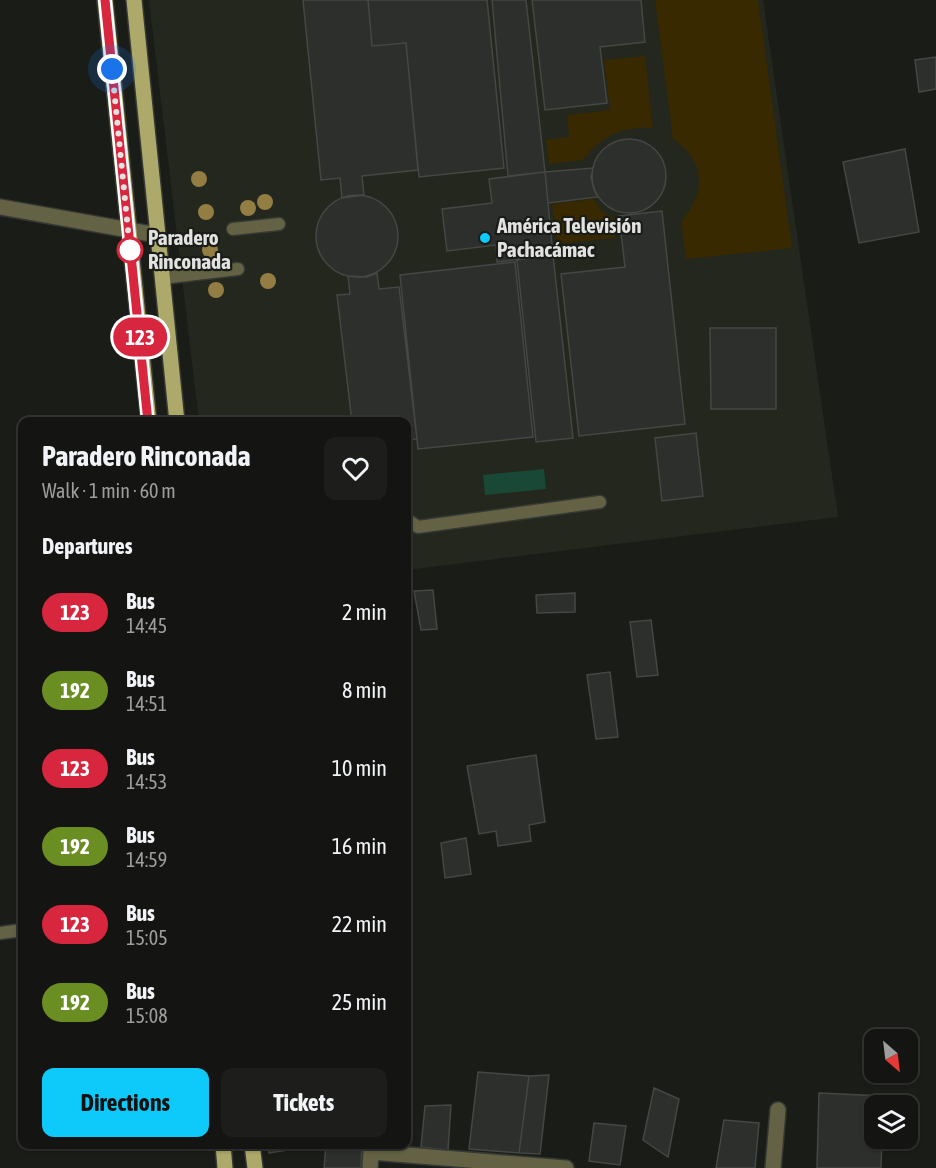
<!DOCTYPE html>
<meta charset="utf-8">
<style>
:root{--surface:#141512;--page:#1d1e1b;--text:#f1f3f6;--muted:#9d9f9f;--line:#333432;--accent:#0dcafa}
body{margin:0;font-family:"Asap Condensed",sans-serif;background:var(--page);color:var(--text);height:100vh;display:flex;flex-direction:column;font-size:22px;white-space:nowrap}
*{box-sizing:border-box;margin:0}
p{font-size:20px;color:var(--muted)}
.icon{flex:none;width:33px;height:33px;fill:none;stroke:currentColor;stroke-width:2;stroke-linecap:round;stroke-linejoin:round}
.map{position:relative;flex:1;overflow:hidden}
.side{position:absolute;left:18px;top:417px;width:393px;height:732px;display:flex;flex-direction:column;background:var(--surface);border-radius:12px;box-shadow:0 2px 4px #0004,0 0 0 2px var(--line)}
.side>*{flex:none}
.badge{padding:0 12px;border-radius:20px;font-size:21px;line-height:39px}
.needle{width:39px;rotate:152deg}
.buttons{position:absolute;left:864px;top:1029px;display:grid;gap:12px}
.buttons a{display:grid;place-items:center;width:54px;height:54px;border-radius:12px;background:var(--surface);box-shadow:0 2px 4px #0004,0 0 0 2px var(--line);font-size:30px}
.you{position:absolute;width:30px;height:30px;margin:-15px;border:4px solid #fff;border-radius:50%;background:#1a73e8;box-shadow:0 0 0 9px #1a73e833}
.map>.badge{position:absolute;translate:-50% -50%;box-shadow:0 0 0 3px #fff}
h2{padding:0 24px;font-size:22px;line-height:54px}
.round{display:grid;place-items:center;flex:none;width:63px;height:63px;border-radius:12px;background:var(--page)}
.overview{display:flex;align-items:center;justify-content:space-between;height:102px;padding:0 24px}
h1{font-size:28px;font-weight:700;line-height:45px}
.action{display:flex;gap:12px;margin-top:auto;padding:12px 24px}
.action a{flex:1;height:69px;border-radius:12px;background:var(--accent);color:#111;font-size:24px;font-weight:700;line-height:69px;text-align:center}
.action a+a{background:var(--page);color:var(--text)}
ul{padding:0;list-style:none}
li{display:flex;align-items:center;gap:18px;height:78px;padding:0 24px}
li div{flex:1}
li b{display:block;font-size:22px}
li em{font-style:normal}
li .badge{min-width:66px;font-weight:700;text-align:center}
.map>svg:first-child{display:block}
.built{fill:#23271e}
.green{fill:#382900}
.water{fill:#1a4836}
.building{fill:#2c2f2c;stroke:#444744;stroke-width:1.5}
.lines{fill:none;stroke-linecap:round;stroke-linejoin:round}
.service-casing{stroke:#363834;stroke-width:15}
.minor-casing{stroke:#363834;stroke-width:18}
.tertiary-casing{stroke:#363834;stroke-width:18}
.primary-casing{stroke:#363834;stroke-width:18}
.service{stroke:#636244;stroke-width:12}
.minor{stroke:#636244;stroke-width:15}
.tertiary{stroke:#636244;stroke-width:15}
.primary{stroke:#aca96a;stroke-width:15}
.tree{fill:#937d43}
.line-casing{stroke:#fff;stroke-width:14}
.line{stroke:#d7263d;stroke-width:9}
.walk{stroke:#e2e3e1;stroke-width:6;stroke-dasharray:0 10.8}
.poi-dot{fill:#0dcafa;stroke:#1a1c18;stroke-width:2}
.stop-dot{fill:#fff;stroke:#d7263d;stroke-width:3}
.labels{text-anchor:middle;stroke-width:4.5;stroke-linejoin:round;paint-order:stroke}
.poi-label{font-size:21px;font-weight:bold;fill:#e2e3e1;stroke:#1a1c18;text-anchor:start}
.stop-label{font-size:21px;font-weight:bold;fill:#e2e3e1;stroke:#1a1c18;text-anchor:start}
</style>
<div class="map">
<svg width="936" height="1168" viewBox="0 0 936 1168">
<rect width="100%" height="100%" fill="#1a1c18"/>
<path class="built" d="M149,0H763L838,517L407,570L406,422L199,421Z"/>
<path class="green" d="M655,0H758L792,248L686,259L681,221C707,193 705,160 673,139Z
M645,56L653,128C623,126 601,136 583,160L549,164L546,140L569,137L567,115L610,110L604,60Z
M594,199L602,212L613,217L615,238L557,244L552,204Z"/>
<path class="water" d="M544,469L546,489L485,495L483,475Z"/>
<path class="building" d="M303,0H368L372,46L406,43L418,170L362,176L364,195L342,198L340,178L321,180Z
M368,0H487L504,168L419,177L406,43L372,46Z
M492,0H526L545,172L508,176Z
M532,0H641L645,42L600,47L607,103L545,110Z
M936,57V89L919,92L915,60Z
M592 176a37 37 0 1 1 74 0a37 37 0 1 1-74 0Z
M905,149L919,232L859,243L843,162Z
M593,168L591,177L594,190L598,197L548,203L545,172Z
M545,172L553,255L497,262L496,245L447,251L442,209L492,203L489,179Z
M316 236a41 41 0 1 1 82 0a41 41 0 1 1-82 0Z
M662,211L685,424L579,436L561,274L625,267L619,216Z
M553,255L573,438L536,442L517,260Z
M515,262L533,437L418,449L400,275Z
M377,273L379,289L399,287L417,439L406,440V422H352L337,295L350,294L348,276L367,277Z
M710,328H776V409H711Z
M696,433L703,496L662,501L655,438Z
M433,590L437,629L421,630L414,591Z
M575,593V612L537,613L536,595Z
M651,620L658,675L637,677L630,622Z
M610,672L618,737L596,739L587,675Z
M536,755L545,822L529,825L531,841L498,846L496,831L479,834L467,766Z
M466,838L471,874L445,878L441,843Z
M406,890L412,921L406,922Z
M478,1072L529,1076L519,1153L469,1149Z
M549,1075L540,1154L519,1153L529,1076Z
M654,1088L679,1099L668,1157L643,1140Z
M819,1093L883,1096V1106H874V1138H882L881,1168H817Z
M451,1105L448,1150L421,1147L425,1106Z
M724,1120L759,1123L755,1168H716Z
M594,1123L626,1126L620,1165L589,1161Z
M269,1144H301L302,1148L269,1153Z
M326,1144H362L361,1168H324Z"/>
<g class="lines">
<defs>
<path id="service" d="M233,229L279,224
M162,278L238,269
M406,519L418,527L600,502
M0,933L22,930"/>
<path id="minor" d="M370,1168L371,1152L566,1168
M773,1168L778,1110"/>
<path id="tertiary" d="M0,207L157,235"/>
<path id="primary" d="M105,0L149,422
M134,0L177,422
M223,1144L225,1168
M252,1144L255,1168"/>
</defs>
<use href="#service" class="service-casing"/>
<use href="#minor" class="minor-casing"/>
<use href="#tertiary" class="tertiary-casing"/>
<use href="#primary" class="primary-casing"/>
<use href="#service" class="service"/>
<use href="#minor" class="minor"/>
<use href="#tertiary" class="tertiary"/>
<use href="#primary" class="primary"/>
</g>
<g class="tree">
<circle cx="199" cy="179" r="8"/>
<circle cx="265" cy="202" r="8"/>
<circle cx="248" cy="208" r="8"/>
<circle cx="206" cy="212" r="8"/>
<circle cx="210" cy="250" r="8"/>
<circle cx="268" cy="281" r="8"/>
<circle cx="216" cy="290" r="8"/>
</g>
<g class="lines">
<defs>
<path id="line" d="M105,0L148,422"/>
</defs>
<use href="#line" class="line-casing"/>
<use href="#line" class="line"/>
<path class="walk" d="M112,69L130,250"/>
</g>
<circle class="poi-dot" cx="485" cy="238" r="6"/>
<circle class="stop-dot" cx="130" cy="250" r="12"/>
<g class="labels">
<g class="poi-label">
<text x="497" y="233">América Televisión<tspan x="497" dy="24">Pachacámac</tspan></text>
</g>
<g class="stop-label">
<text x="148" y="245">Paradero<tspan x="148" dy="24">Rinconada</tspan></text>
</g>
</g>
</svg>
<div class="buttons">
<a><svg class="needle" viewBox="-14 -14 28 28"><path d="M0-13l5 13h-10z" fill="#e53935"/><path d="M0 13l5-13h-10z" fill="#9d9f9f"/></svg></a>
<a><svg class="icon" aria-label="layers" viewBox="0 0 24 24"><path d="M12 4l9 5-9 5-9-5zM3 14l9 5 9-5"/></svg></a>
</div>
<div class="you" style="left:112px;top:69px"></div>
<b class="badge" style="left:140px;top:337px;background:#d7263d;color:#fff">123</b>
<section class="side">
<div class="overview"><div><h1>Paradero Rinconada</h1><p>Walk · 1 min · 60 m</p></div><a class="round"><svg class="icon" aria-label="heart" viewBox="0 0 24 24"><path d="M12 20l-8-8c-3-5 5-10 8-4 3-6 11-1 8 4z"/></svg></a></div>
<h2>Departures</h2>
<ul>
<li><span class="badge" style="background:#d7263d;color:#fff">123</span><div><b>Bus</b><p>14:45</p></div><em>2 min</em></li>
<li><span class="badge" style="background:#6b8e23;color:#fff">192</span><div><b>Bus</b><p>14:51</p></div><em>8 min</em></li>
<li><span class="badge" style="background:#d7263d;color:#fff">123</span><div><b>Bus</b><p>14:53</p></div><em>10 min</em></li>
<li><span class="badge" style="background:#6b8e23;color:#fff">192</span><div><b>Bus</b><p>14:59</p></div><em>16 min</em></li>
<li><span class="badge" style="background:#d7263d;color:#fff">123</span><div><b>Bus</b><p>15:05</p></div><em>22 min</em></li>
<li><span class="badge" style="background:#6b8e23;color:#fff">192</span><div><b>Bus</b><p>15:08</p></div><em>25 min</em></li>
</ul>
<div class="action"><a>Directions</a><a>Tickets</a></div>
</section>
</div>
